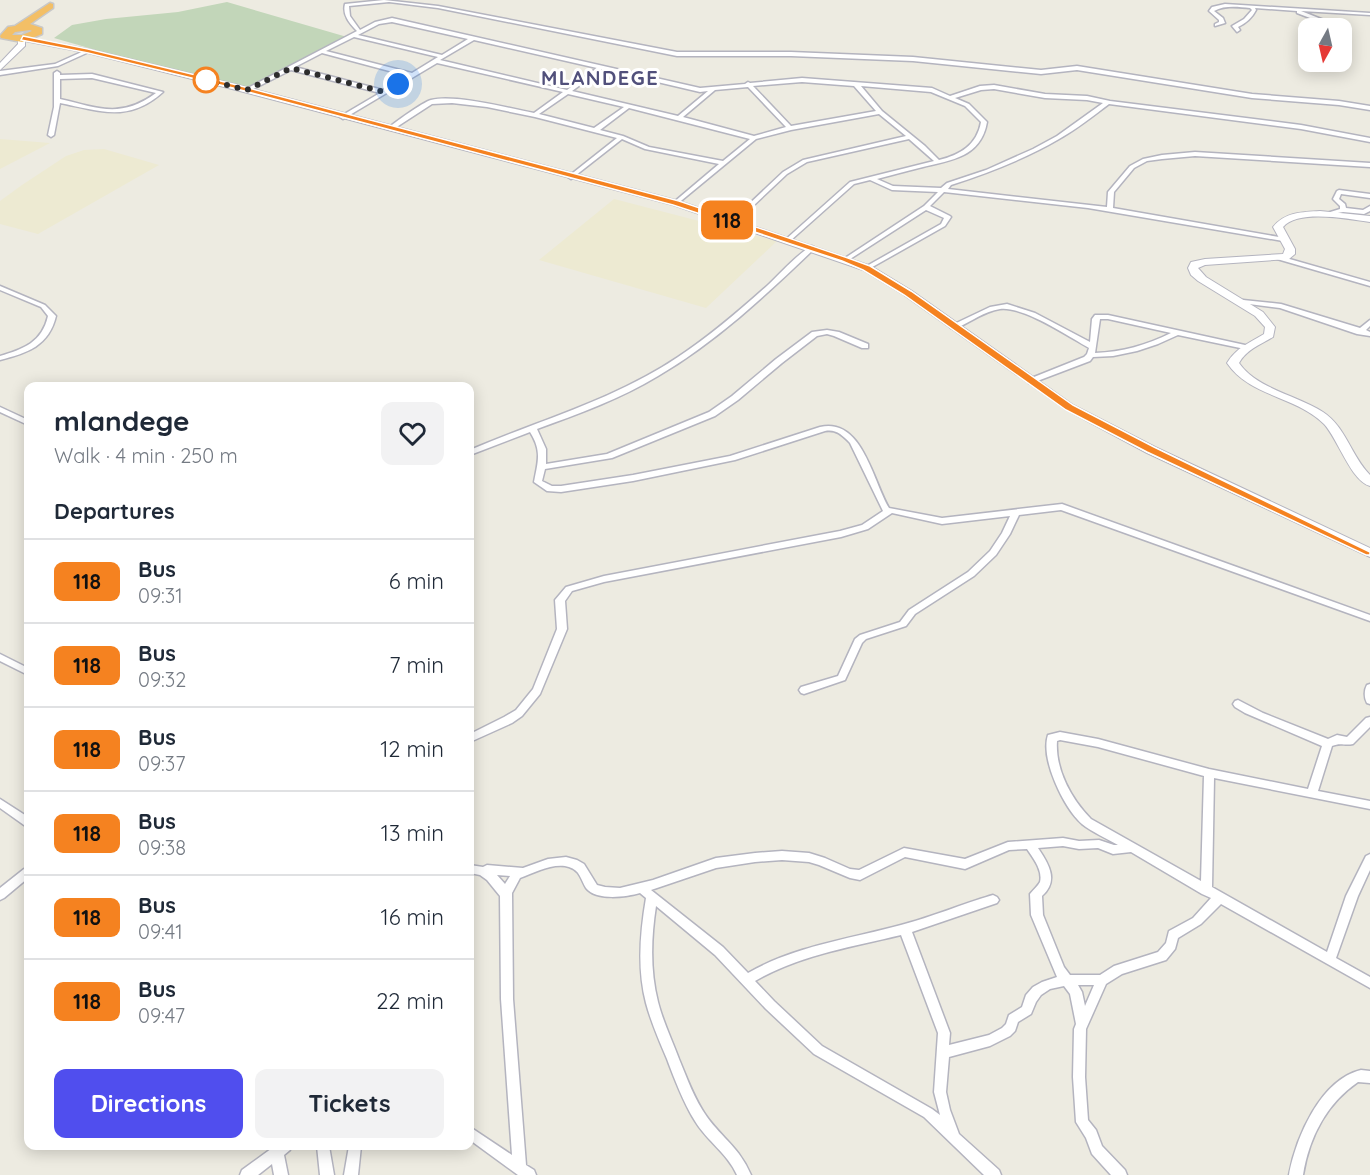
<!DOCTYPE html>
<meta charset="utf-8">
<style>
:root{--surface:#fff;--page:#f2f2f3;--text:#1f2937;--muted:#747a83;--line:#e0e1e3;--accent:#504eee}
body{margin:0;font-family:Quicksand,sans-serif;background:var(--page);color:var(--text);height:100vh;display:flex;flex-direction:column;font-size:22px;white-space:nowrap}
*{box-sizing:border-box;margin:0}
p{font-size:20px;color:var(--muted)}
.icon{flex:none;width:33px;height:33px;fill:none;stroke:currentColor;stroke-width:2;stroke-linecap:round;stroke-linejoin:round}
.map{position:relative;flex:1;overflow:hidden}
.details{position:absolute;left:24px;top:382px;width:450px;height:768px;display:flex;flex-direction:column;background:var(--surface);border-radius:12px;box-shadow:0 3px 15px #0003}
.details>*{flex:none}
.badge{padding:0 12px;border-radius:9px;font-size:21px;line-height:39px}
.needle{width:39px;rotate:188deg}
.fabs{position:absolute;left:1298px;top:18px;display:grid;gap:12px}
.fabs a{display:grid;place-items:center;width:54px;height:54px;border-radius:12px;background:var(--surface);box-shadow:0 3px 15px #0003;font-size:30px}
.you{position:absolute;width:30px;height:30px;margin:-15px;border:4px solid #fff;border-radius:50%;background:#1a73e8;box-shadow:0 0 0 9px #1a73e833}
.map>.badge{position:absolute;translate:-50% -50%;box-shadow:0 0 0 3px #fff}
h2{padding:0 30px;font-size:22px;line-height:54px}
.round{display:grid;place-items:center;flex:none;width:63px;height:63px;border-radius:12px;background:var(--page)}
.overview{display:flex;align-items:center;justify-content:space-between;height:102px;padding:0 30px}
h1{font-size:28px;font-weight:700;line-height:45px}
.action{display:flex;gap:12px;margin-top:auto;padding:12px 30px}
.action a{flex:1;height:69px;border-radius:12px;background:var(--accent);color:#fff;font-size:24px;font-weight:700;line-height:69px;text-align:center}
.action a+a{background:var(--page);color:var(--text)}
ul{padding:0;list-style:none}
li{display:flex;align-items:center;gap:18px;height:84px;padding:0 30px;border-top:2px solid var(--line)}
li div{flex:1}
li b{display:block;font-size:22px}
li em{font-style:normal}
li .badge{min-width:66px;font-weight:700;text-align:center}
.map>svg:first-child{display:block}
.education{fill:#edead2}
.cemetery{fill:#c2d6b9}
.lines{fill:none;stroke-linecap:round;stroke-linejoin:round}
.street-casing{stroke:#b4b4bf;stroke-width:3}
.secondary-casing{stroke:#b4b4bf;stroke-width:2}
.highway-casing{stroke:#c8c8c8;stroke-width:3}
.street{fill:#fff;fill-rule:evenodd}
.secondary{fill:#fff;fill-rule:evenodd}
.highway{fill:#f3bf66;fill-rule:evenodd}
.line{fill:#f58220;stroke:#fff;stroke-width:1.5}
.walk{stroke:#2d2d2d;stroke-width:6;stroke-dasharray:0 10.8}
.stop-dot{fill:#fff;stroke:#f58220;stroke-width:3}
.labels{text-anchor:middle;stroke-width:6;stroke-linejoin:round;paint-order:stroke}
.far-district-label{font-size:20px;font-weight:bold;letter-spacing:1.5px;fill:#51507b;stroke:#fff}
</style>
<div class="map">
<svg width="1370" height="1175" viewBox="0 0 1370 1175">
<rect width="100%" height="100%" fill="#edebe1"/>
<path class="education" d="M0,139L50,143L0,169Z
M104,149L159,165L38,234L0,224V201L22,185L66,156L84,150Z
M614,199L777,241L706,308L539,260Z"/>
<path class="cemetery" d="M227,2L347,37L242,92L54,38L72,25L106,19L178,12Z"/>
<g class="lines">
<defs>
<path id="street" d="M384,0L438,6L677,52H791L913,57L1041,70L1077,66L1252,94L1339,101L1370,106V110L1339,105L1252,98L1077,70L1041,74L913,61L791,56H677L438,8L389,2L349,6L350,16L360,30L375,22L392,18L700,88L745,84L748,82L750,83L802,78L932,88L950,96L980,86L994,85L1045,94L1087,96L1110,101L1301,125L1370,138V142L1301,129L1109,104C1093,116 1077,129 1059,139C1025,159 988,173 951,185L948,189L1107,207L1108,192L1130,166L1143,159L1162,155L1195,152L1370,163V167L1195,156L1162,159L1147,161L1134,168L1114,192L1113,208L1285,238V240L1283,241L1088,208L944,192L930,206L950,216L951,217L945,226L867,270L865,269V267L941,224L944,218L926,210L847,261L845,262L842,260L924,206L938,192L892,190L870,180L854,184L790,241L785,240L850,182L934,161L909,139L807,162L787,174L735,223L730,222L783,172L803,160L906,136L879,114L791,130L756,139L676,205L674,204V202L719,164L645,149L622,139L571,179L568,177L569,176L617,138L535,117L487,107L452,103L432,104L392,130L387,129C394,123 423,102 431,100C455,94 508,108 534,113L563,92L437,63L343,119L340,117L341,116L380,93L291,70L249,91L244,90L357,31C350,24 342,15 345,4ZM392,22L468,39L442,55L358,35L379,24ZM354,37L438,57L412,73L326,51ZM474,40L597,68L567,90L440,60ZM322,53L408,76L383,90L295,67ZM602,69L700,92L708,91L678,116L572,91ZM802,82L854,86L876,111L791,126L753,86ZM861,86L931,92L965,106L981,122C977,145 960,155 939,160L925,146L882,111ZM748,87L786,127L754,136L683,117L715,90ZM994,89L1045,98L1087,100L1103,103L1057,136L1033,149L986,170L947,183L941,188L893,186L877,179C892,175 907,171 923,167C952,160 981,157 987,122L969,104L955,98L981,90ZM568,94L624,107L594,128L539,114ZM629,108L750,139L723,161L649,147L623,136L600,130Z
M1225,4L1370,13V15L1301,11L1349,30V32L1341,30V28H1336L1297,13V11L1255,8L1256,10C1252,18 1246,23 1238,27L1240,30L1237,32L1232,26L1244,19L1252,10L1250,8C1238,7 1225,5 1214,11L1223,18L1225,23L1215,26V24L1219,22V20L1209,11L1212,7Z
M86,50L91,51L58,66L0,75V71L55,64Z
M57,71L60,73V75L92,74L163,92C129,123 100,111 60,103L54,135L51,137L48,135L54,107V73ZM92,78L156,93C120,119 99,108 60,99V79Z
M1339,190L1370,194V198L1341,194L1339,199L1345,204L1346,208L1363,210L1370,206V211L1364,214L1343,212L1327,215V213L1340,209V206L1333,199L1337,191Z
M812,246L814,247V249C766,295 716,342 658,376C620,399 578,414 537,429L546,449V464L607,454L709,412L732,396L776,359L812,332L827,330L839,332L868,344V348H862L834,336L827,334L817,336L782,363L738,400L715,416L612,458L545,469L542,481L552,486H561L633,475L730,456L820,427C862,417 873,481 889,508L942,518L1062,504L1370,615V621L1061,510L1019,515L1010,534L996,555L974,576L915,614L906,626L866,639L862,643L845,680L804,694L801,693L799,690L801,687L838,676L855,639L860,635L900,622L909,610L968,572L990,551L1002,533L1010,516L942,524L892,513L868,529L841,537L604,582L572,591L565,601L567,629L540,694L522,716L512,723L470,742V734L504,717L516,710L533,689L557,629L555,600L566,587L604,576L840,531L862,525L883,511L850,443C842,435 836,429 825,431L735,460L633,481L561,492L547,491L534,482C538,461 542,451 530,432L470,455V450C540,420 614,400 678,357C710,336 739,311 768,285C780,274 798,253 812,246Z
M1279,256L1370,282V286L1277,259V257Z
M0,286L45,305L56,316C49,346 27,353 0,360V356C24,349 42,342 48,316L41,307L0,290Z
M1243,300L1281,304L1360,328L1370,320V326L1366,330L1370,332V336L1357,334L1280,308L1241,303L1240,302Z
M1007,304L1035,313L1090,342L1092,319L1095,315H1108L1245,345L1249,347L1245,349L1178,335L1158,344L1137,351L1113,356L1093,357L1090,361L1032,383H1029V379L1084,357L1087,354L1089,348C1068,336 1023,306 1000,309C985,311 970,322 957,328H951L950,326L990,307ZM1100,319H1108L1171,333C1147,345 1122,352 1095,353Z
M0,407L28,420V425L0,412Z
M0,654L28,668V675L0,661Z
M1370,684V704L1367,703C1364,698 1364,690 1367,685Z
M1238,700L1263,713L1328,739L1337,735L1347,737L1366,718L1370,717V727L1353,744C1344,746 1341,742 1332,746L1318,791L1370,801V809L1214,778L1212,887L1327,952L1346,896L1366,856L1370,854V870L1358,896L1336,958L1370,977V988L1221,904L1201,924L1178,938L1175,949L1166,960L1122,974L1106,984L1086,1029L1085,1077L1088,1120L1096,1130L1102,1146L1125,1170L1127,1175H1111L1092,1154L1086,1138L1076,1122L1073,1077L1074,1029L1076,1024L1070,994L1064,986L1050,989L1041,995L1036,1002L1031,1014L1018,1022L1015,1031L1010,1036L990,1046L949,1057L946,1092L950,1110L959,1134L999,1170L1001,1175H984L924,1117L814,1054L766,1009L715,955L656,906C651,938 650,971 658,1002C663,1022 672,1040 679,1059C687,1078 694,1099 707,1117C723,1139 739,1147 751,1175H737C728,1154 707,1141 695,1121C683,1102 675,1080 667,1059C659,1040 651,1022 646,1003C637,969 640,933 646,898L640,893C626,897 596,901 586,888C581,880 580,870 569,867C554,862 534,873 520,878L512,893L513,999L526,1165L534,1170L536,1175H518L470,1140V1127L512,1155L501,999L500,896L487,880L480,875L470,873V865L483,867L487,865L523,868L548,859L566,857L577,860L584,864L597,885L605,887L620,888L653,880L716,858L755,853L782,851L809,853L825,858L850,869L859,870L904,848L965,859L1008,842L1063,838L1079,841L1099,840L1114,845H1118C1106,838 1092,832 1082,824C1064,808 1040,759 1048,735L1060,732L1098,739L1209,769L1308,789L1322,746L1245,713L1235,707L1233,704L1235,701ZM1060,740L1098,747L1204,776L1201,881L1091,819C1071,799 1055,769 1057,741ZM1063,846L1079,849L1098,848L1113,854L1131,852L1202,894L1211,898L1193,918L1169,931L1166,943L1158,952L1114,966L1100,975H1070L1064,967L1043,915L1042,896C1059,881 1049,864 1038,848ZM1027,849C1033,858 1043,870 1040,882C1038,886 1033,890 1030,894L1031,915L1057,977L1042,982L1033,987L1026,995L1022,1007L1009,1015L1006,1024L1002,1028L989,1035L949,1045L950,1033L912,932L997,903L999,900L997,897L993,895C962,904 932,917 901,925C849,939 795,946 748,973L723,947L651,890L716,868L755,862L782,860L809,862L819,865L850,878L860,880L905,857L965,869L1009,850ZM497,875L510,876L505,884ZM901,935L938,1033L934,1092L940,1115L932,1109L822,1046L774,1001L755,981C800,955 851,947 901,935ZM1078,985H1094L1085,1006L1082,992Z
M0,799L28,817V826L24,825L0,808Z
M28,867V878L4,898L0,900V888L24,869Z
M1361,1070L1370,1071V1083L1358,1082C1326,1104 1309,1138 1303,1175H1289C1296,1138 1320,1080 1361,1070Z
M275,1146H291L290,1150L284,1155L288,1175H274L272,1164L258,1175H240L242,1170Z
M317,1146H329L334,1175H320Z
M349,1146H361L358,1175H344Z"/>
<path id="secondary" d="M18,36L88,49L238,85L679,201L871,266L912,291L1073,405L1155,447L1370,548V557L1147,453L1065,409L904,295L863,270L673,205L232,89L88,53L25,41V46L0,70V63L18,44Z
M1320,211L1370,216V222C1348,219 1298,209 1283,227L1295,249V254L1289,259L1205,265L1198,268L1206,277L1263,312L1275,327L1273,337C1260,345 1246,350 1239,363C1257,389 1297,395 1323,412C1346,427 1351,456 1370,475V486C1351,481 1338,439 1324,424C1296,396 1250,397 1227,363C1236,348 1249,343 1264,334L1265,327L1255,316L1198,281L1191,275L1188,268L1191,262L1205,259L1283,254L1285,249L1273,227C1285,212 1302,212 1320,211Z"/>
<path id="highway" d="M50,3L53,4V8L30,24L42,28V34L22,42L1,38L0,36L8,27L15,26ZM30,30L32,31L22,35H12L15,32Z"/>
</defs>
<use href="#street" class="street-casing"/>
<use href="#secondary" class="secondary-casing"/>
<use href="#highway" class="highway-casing"/>
<use href="#street" class="street"/>
<use href="#secondary" class="secondary"/>
<use href="#highway" class="highway"/>
</g>
<path class="line" d="M23,36L88,49L237,85L679,201L848,258L870,266L911,291L1073,405L1154,447L1370,552V555H1366L1147,452L1066,410L904,295L863,270L842,261L673,205L233,88L88,53L21,40Z"/>
<g class="lines">
<path class="walk" d="M206,80L247,90L291,68L384,92L398,84"/>
</g>
<circle class="stop-dot" cx="206" cy="80" r="12"/>
<g class="labels">
<g class="far-district-label">
<text x="600" y="85">MLANDEGE</text>
</g>
</g>
</svg>
<div class="fabs">
<a><svg class="needle" viewBox="-14 -14 28 28"><path d="M0-13l5 13h-10z" fill="#e53935"/><path d="M0 13l5-13h-10z" fill="#747a83"/></svg></a>
</div>
<div class="you" style="left:398px;top:84px"></div>
<b class="badge" style="left:727px;top:220px;background:#f58220;color:#111">118</b>
<section class="details">
<div class="overview"><div><h1>mlandege</h1><p>Walk · 4 min · 250 m</p></div><a class="round"><svg class="icon" aria-label="heart" viewBox="0 0 24 24"><path d="M12 20l-8-8c-3-5 5-10 8-4 3-6 11-1 8 4z"/></svg></a></div>
<h2>Departures</h2>
<ul>
<li><span class="badge" style="background:#f58220;color:#111">118</span><div><b>Bus</b><p>09:31</p></div><em>6 min</em></li>
<li><span class="badge" style="background:#f58220;color:#111">118</span><div><b>Bus</b><p>09:32</p></div><em>7 min</em></li>
<li><span class="badge" style="background:#f58220;color:#111">118</span><div><b>Bus</b><p>09:37</p></div><em>12 min</em></li>
<li><span class="badge" style="background:#f58220;color:#111">118</span><div><b>Bus</b><p>09:38</p></div><em>13 min</em></li>
<li><span class="badge" style="background:#f58220;color:#111">118</span><div><b>Bus</b><p>09:41</p></div><em>16 min</em></li>
<li><span class="badge" style="background:#f58220;color:#111">118</span><div><b>Bus</b><p>09:47</p></div><em>22 min</em></li>
</ul>
<div class="action"><a>Directions</a><a>Tickets</a></div>
</section>
</div>
